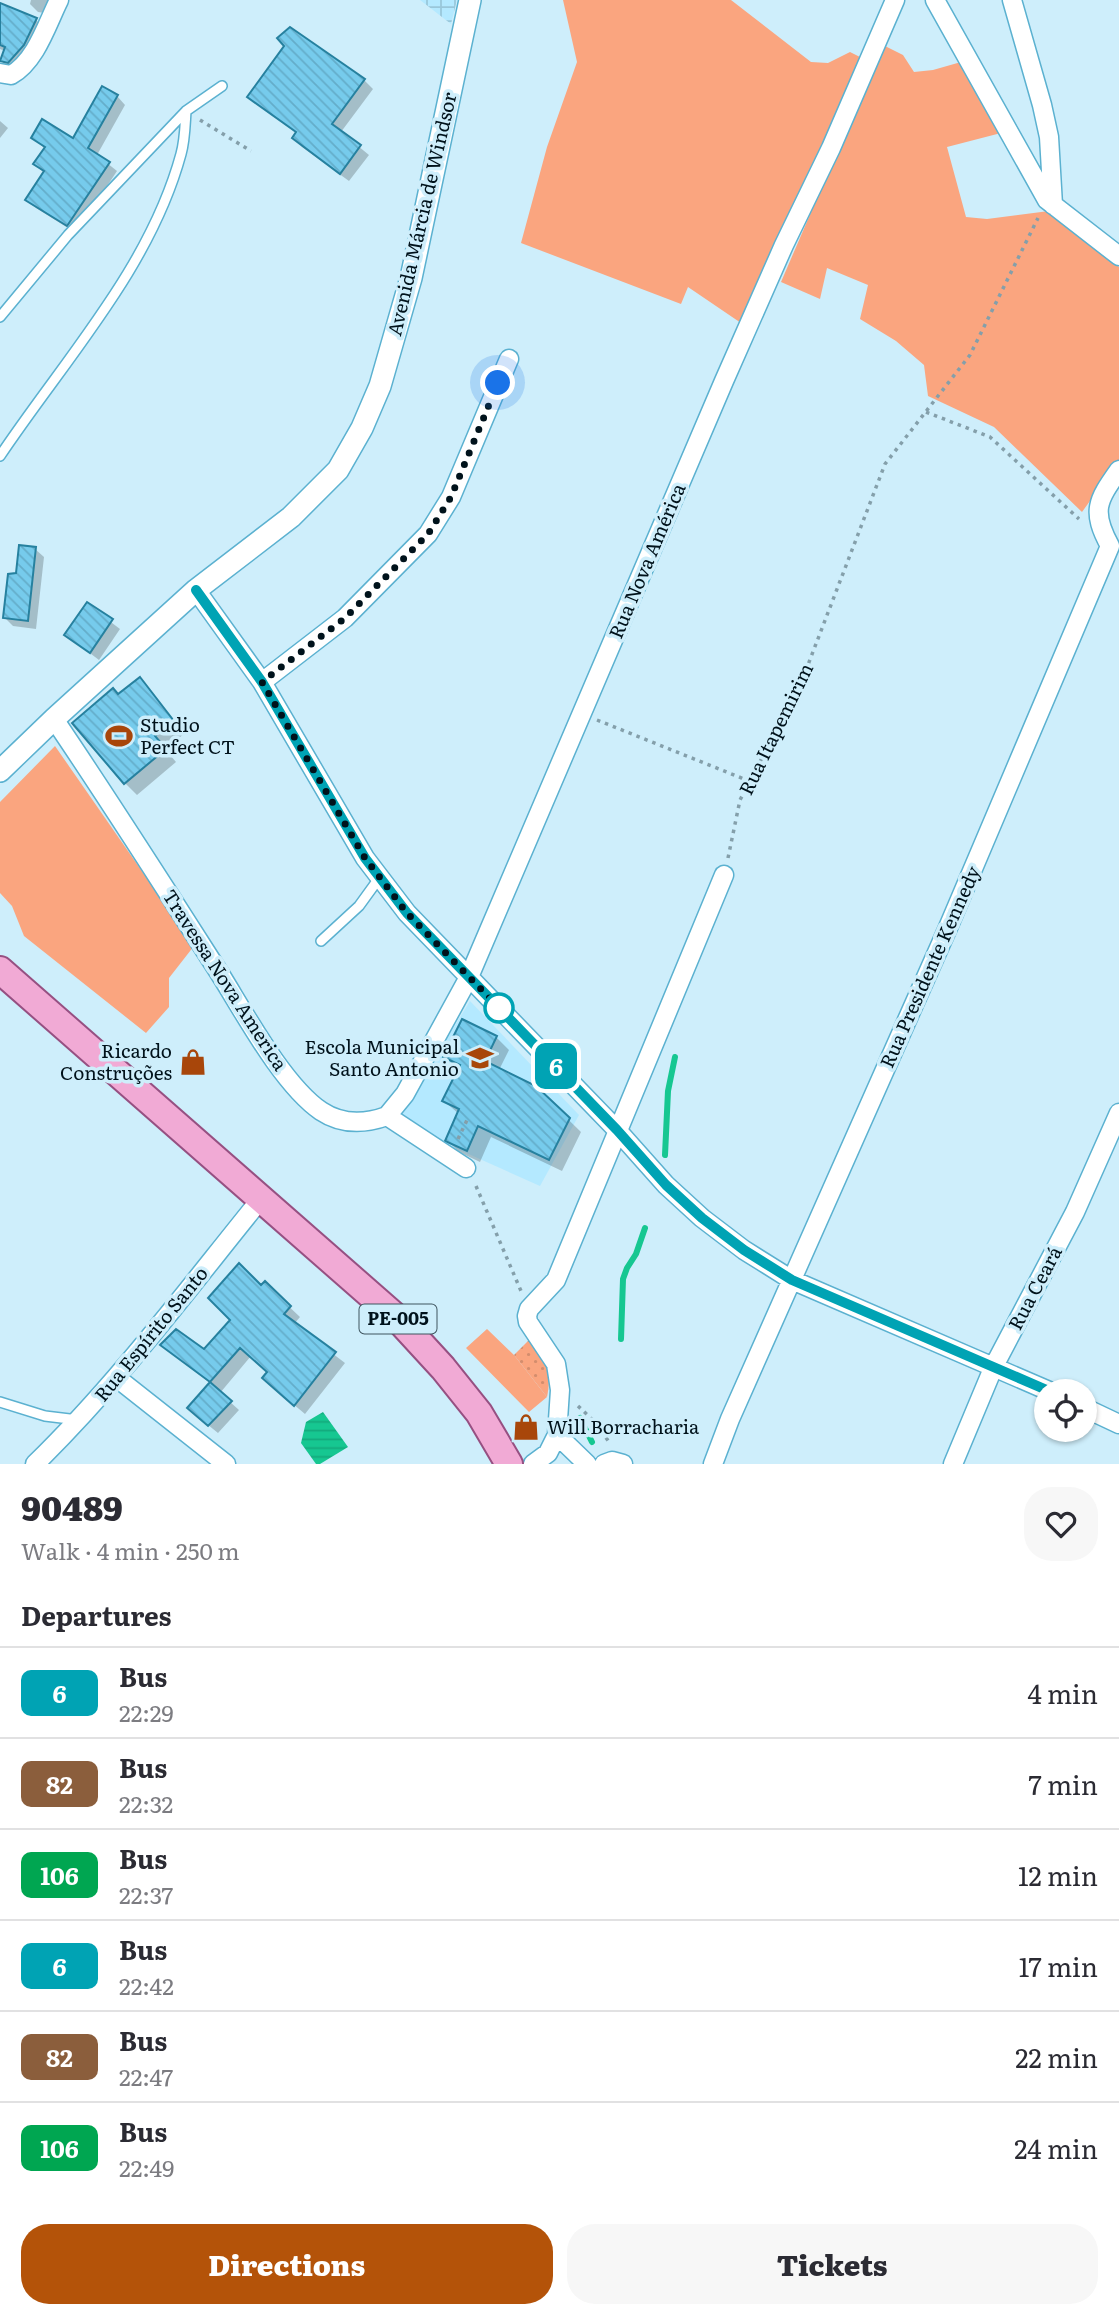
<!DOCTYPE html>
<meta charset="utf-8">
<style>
:root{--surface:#fff;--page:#f7f7f7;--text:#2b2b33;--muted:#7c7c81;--line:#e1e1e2;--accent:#b45309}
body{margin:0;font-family:Literata,serif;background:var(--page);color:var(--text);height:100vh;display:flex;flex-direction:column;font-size:26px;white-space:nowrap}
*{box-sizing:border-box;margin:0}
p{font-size:23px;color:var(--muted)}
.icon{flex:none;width:38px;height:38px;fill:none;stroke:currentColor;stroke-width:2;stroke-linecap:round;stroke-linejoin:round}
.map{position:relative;height:1464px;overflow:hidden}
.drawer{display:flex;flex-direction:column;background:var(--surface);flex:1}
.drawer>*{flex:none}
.badge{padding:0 14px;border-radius:10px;font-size:24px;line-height:46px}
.tools{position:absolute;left:1034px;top:1379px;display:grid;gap:14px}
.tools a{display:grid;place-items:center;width:63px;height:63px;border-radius:50%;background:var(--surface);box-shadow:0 2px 5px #0004;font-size:35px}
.you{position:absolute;width:35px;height:35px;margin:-18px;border:5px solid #fff;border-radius:50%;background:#1a73e8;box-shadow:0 0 0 10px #1a73e833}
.map>.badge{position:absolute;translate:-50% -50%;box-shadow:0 0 0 4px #fff}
h2{padding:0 21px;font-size:26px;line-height:63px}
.round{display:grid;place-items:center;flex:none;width:74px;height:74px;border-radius:28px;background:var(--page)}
.headline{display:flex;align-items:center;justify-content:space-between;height:119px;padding:0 21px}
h1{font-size:33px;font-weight:800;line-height:52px}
.cta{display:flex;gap:14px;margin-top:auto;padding:14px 21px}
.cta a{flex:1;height:80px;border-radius:28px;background:var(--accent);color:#fff;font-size:28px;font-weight:800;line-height:80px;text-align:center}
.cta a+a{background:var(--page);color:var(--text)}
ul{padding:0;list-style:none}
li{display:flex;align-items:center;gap:21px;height:91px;padding:0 21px;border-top:2px solid var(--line)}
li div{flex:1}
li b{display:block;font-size:26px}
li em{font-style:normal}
li .badge{min-width:77px;font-weight:700;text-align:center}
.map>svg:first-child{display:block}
.built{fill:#b4e9ff}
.industrial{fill:url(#industrial-grid)}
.green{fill:#faa57f}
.park{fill:url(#park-dots)}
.water{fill:url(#water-rules)}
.shadow{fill:#0003}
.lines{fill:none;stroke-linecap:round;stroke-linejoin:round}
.stream{stroke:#16c791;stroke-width:6}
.building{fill:url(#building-back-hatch);stroke:#26819f;stroke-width:2}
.service-casing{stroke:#5bb1d0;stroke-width:12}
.minor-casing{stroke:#5bb1d0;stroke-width:21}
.tertiary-casing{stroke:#5bb1d0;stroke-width:24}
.primary-casing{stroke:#965082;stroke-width:30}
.path{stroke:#849faa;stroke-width:3.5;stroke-dasharray:3.5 5;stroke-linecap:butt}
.service{stroke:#fff;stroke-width:9}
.minor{stroke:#fff;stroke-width:18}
.tertiary{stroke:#fff;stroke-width:21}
.primary{stroke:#f1aad5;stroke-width:26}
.line-casing{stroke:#fff;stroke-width:16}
.line{stroke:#00a3b4;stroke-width:10}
.walk{stroke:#00121b;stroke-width:7;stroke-dasharray:0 12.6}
.stop-dot{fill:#fff;stroke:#00a3b4;stroke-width:3.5}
.labels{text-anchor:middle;stroke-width:7;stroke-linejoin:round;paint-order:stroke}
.shield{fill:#ceeefb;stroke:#3e545e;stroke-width:2}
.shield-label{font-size:18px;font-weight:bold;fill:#00121b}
.street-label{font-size:19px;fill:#00121b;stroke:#ceeefb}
.poi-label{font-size:19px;fill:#00121b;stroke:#ceeefb;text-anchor:start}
</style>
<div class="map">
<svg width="1119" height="1464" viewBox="0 0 1119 1464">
<defs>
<pattern id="industrial-grid" width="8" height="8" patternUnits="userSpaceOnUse" patternTransform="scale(1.75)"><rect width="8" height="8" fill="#b4e9ff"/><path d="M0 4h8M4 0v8" fill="none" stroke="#99c7da"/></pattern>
<pattern id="park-dots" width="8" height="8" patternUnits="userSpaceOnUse" patternTransform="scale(1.75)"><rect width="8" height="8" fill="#faa57f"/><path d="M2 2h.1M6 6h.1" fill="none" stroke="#d48d6d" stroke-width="1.8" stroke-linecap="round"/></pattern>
<pattern id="water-rules" width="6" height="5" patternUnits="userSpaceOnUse" patternTransform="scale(1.75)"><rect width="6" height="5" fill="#16c791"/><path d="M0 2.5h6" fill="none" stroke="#13aa7c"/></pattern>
<pattern id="building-back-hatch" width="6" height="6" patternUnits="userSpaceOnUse" patternTransform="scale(1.75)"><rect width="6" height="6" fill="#76cbec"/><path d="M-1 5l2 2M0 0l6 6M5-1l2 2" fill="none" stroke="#64adca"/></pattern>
</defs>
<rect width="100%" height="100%" fill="#ceeefb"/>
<path class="built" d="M470,1001L579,1115L540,1186L426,1135L398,1118Z"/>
<path class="industrial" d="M420,0H457L451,24Z"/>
<path class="green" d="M563,0H731L811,62L828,63L850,52L862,58L741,323L688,287L681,304L521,243L547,147L577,62Z
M883,45L903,55L914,72L933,70L961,62L1001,133L947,147L966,217L987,219L1049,211L1119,267V461L1082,512L994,427L928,396L924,365L896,341L860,319L868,285L827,268L820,299L781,282Z
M55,746L194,946L169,978V1007L146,1033L24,936L12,906L0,893V802Z
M487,1329L514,1355L547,1397L529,1412L466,1348Z"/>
<path class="park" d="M530,1339C547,1356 552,1373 547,1397L514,1355Z"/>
<path class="water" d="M323,1412L348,1447L320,1464H316L301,1443L306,1422Z"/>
<path class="shadow" d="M31,0H54L51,14L38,12L30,4Z
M0,5L36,20L44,28L10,69L1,61L5,51L0,49Z
M291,29L364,80L373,89L341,132L369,155L349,181L302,147L294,138L298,133L258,105L286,46Z
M117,96L125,105L97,155L117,171L76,233L36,208L28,199L44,173L35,164L45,149L33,137L73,141Z
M0,121L8,128L0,138Z
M35,549L44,557L36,629L13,626L5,618L17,574Z
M87,604L120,629L99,660L66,635Z
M140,679L184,734L165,749L176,762L137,795L125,783L118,696Z
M496,1037L509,1050L499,1070L535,1087L581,1132L562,1171L491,1137L480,1162L459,1152L447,1140L459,1114L444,1101L459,1070L445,1057Z
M265,1284L300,1317L294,1324L345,1363L305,1414L274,1388L269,1373L251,1356L220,1393L239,1410L218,1433L197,1416L211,1384L162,1345L204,1351Z"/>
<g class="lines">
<path class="stream" d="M665,1155L668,1091L675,1057
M621,1339L623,1279L627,1268L636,1254L645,1228
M580,1418L592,1442"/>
</g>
<path class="building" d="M0,3L37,18L24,45L8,63L0,61L5,47L0,45Z
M290,27L365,79L332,124L361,145L340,174L292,138L296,132L247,97L284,46L277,38Z
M102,86L118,95L88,148L110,162L67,226L25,200L44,171L33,164L45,147L31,138L42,119L73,138Z
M19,545L36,547L28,621L3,618L8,574L16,573Z
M87,602L113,619L90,653L64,635Z
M140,677L174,721L155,736L166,749L124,784L72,723L113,688L118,694Z
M462,1019L497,1036L485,1061L536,1086L570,1118L549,1160L478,1126L467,1151L445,1141L459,1109L442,1101L460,1065L443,1057Z
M239,1263L261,1285L265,1281L291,1306L284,1314L336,1352L294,1406L262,1378L267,1372L240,1348L210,1382L160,1345L176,1329L204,1349L230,1320L208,1298Z
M210,1382L232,1401L208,1426L187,1408Z"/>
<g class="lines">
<defs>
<path id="service" d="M0,317L68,235L186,111L222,86
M0,456C65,359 150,268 181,154C185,140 185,125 186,111
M321,941L359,906L380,877
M0,1402L45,1416L78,1420"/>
<path id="minor" d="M935,0L1047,200L1119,256
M1012,0L1042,105L1049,137L1053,205
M0,73L11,75C36,61 47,24 59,0
M196,590L262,682L365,858L407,913L617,1130L666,1185L702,1218L744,1250L792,1280L1049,1391
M262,682L345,618L428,534L451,497L509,359
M54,719C111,803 165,888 220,974C245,1014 283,1085 321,1111C342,1125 365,1124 387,1116L466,1168
M387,1116L405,1094L469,977L724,381L784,245L831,148L895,0
M117,1378L226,1464
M1085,1408L1119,1424
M557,1435L587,1464
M35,1464C118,1383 187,1290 260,1200
M533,1464L548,1453L557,1435L560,1390L556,1364L528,1322L527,1316L529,1309L556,1280L724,875
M604,1464L612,1461L623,1464
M713,1464L730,1419L947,930L1110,546C1091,511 1097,501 1119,470
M953,1464L994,1366L1075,1212L1119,1113"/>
<path id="tertiary" d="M0,771L54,719L196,590L291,517L338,470L362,428L380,386L411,278L470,0"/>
<path id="primary" d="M0,970L398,1319L443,1368L479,1413L509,1464"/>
</defs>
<use href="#service" class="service-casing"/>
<use href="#minor" class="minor-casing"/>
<use href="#tertiary" class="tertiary-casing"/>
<use href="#primary" class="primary-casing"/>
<path class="path" d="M200,120L251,151
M926,412L990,437L1079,519
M597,720L749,781
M728,858L740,800L801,683L885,464L970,355L1038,218
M458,1139L467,1120
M476,1186L521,1291
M578,1406L595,1422L609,1442"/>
<use href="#service" class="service"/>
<use href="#minor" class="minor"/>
<use href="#tertiary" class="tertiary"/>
<use href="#primary" class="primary"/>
</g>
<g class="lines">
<defs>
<path id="line" d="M196,590L262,682L365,858L407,913L617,1130L666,1185L702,1218L744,1250L792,1280L1049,1391"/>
</defs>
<use href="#line" class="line-casing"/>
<use href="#line" class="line"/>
<path class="walk" d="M498,383L451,497L428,534L345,618L262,682L365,858L407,913L507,1016L499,1008"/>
</g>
<defs>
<symbol id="stadium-bare" viewBox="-9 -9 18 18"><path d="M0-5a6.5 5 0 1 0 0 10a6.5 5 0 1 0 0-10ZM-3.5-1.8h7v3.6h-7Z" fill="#a8460a" stroke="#ceeefb" stroke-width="2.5" paint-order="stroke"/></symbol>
<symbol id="school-bare" viewBox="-9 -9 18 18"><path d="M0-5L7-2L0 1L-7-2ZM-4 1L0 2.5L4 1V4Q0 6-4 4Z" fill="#a8460a" stroke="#ceeefb" stroke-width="2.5" paint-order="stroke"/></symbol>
<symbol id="shop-bare" viewBox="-9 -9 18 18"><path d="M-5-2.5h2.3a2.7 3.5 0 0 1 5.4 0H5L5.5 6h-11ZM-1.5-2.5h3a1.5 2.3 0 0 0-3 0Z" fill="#a8460a" stroke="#ceeefb" stroke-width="2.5" paint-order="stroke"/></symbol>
</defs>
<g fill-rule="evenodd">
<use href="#stadium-bare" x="100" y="717" width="38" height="38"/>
<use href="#school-bare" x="461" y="1039" width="38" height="38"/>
<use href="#shop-bare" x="174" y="1043" width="38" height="38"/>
<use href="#shop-bare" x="507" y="1408" width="38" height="38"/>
</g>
<circle class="stop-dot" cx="499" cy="1008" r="14"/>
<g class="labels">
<rect class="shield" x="359.5" y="1304.5" width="77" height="29" rx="5"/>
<g class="shield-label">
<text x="398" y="1325">PE-005</text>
</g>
<g class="street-label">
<text transform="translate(422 214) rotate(-77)" y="7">Avenida Márcia de Windsor</text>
<text transform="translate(647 561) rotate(-67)" y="7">Rua Nova América</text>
<text transform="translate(776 729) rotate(-64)" y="7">Rua Itapemirim</text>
<text transform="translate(930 967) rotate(-66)" y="7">Rua Presidente Kennedy</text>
<text transform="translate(225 980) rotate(57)" y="7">Travessa Nova America</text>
<text transform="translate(1035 1288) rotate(-62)" y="7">Rua Ceará</text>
<text transform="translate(151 1334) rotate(-51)" y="7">Rua Espírito Santo</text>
</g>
<g class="poi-label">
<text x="140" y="732">Studio<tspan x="140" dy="22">Perfect CT</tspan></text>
<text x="459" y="1054" text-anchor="end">Escola Municipal<tspan x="459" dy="22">Santo Antonio</tspan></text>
<text x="172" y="1058" text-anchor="end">Ricardo<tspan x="172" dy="22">Construções</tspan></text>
<text x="547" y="1434">Will Borracharia</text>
</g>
</g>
</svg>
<div class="tools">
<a><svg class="icon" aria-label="locate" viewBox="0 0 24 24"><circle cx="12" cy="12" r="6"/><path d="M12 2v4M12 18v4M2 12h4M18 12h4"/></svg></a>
</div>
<div class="you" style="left:498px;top:383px"></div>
<b class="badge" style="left:556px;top:1066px;background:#00a3b4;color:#fff">6</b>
</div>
<section class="drawer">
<div class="headline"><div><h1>90489</h1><p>Walk · 4 min · 250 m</p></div><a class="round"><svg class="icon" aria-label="heart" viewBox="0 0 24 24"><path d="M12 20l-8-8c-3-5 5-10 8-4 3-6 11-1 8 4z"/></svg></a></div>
<h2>Departures</h2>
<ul>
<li><span class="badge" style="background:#00a3b4;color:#fff">6</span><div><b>Bus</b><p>22:29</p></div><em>4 min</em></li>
<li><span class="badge" style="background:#8b5e3c;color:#fff">82</span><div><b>Bus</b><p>22:32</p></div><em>7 min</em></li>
<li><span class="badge" style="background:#00a651;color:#fff">106</span><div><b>Bus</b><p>22:37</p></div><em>12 min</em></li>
<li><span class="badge" style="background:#00a3b4;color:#fff">6</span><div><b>Bus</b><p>22:42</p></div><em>17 min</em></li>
<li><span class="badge" style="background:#8b5e3c;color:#fff">82</span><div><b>Bus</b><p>22:47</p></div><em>22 min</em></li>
<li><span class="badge" style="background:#00a651;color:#fff">106</span><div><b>Bus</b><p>22:49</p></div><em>24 min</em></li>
</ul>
<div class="cta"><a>Directions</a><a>Tickets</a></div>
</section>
